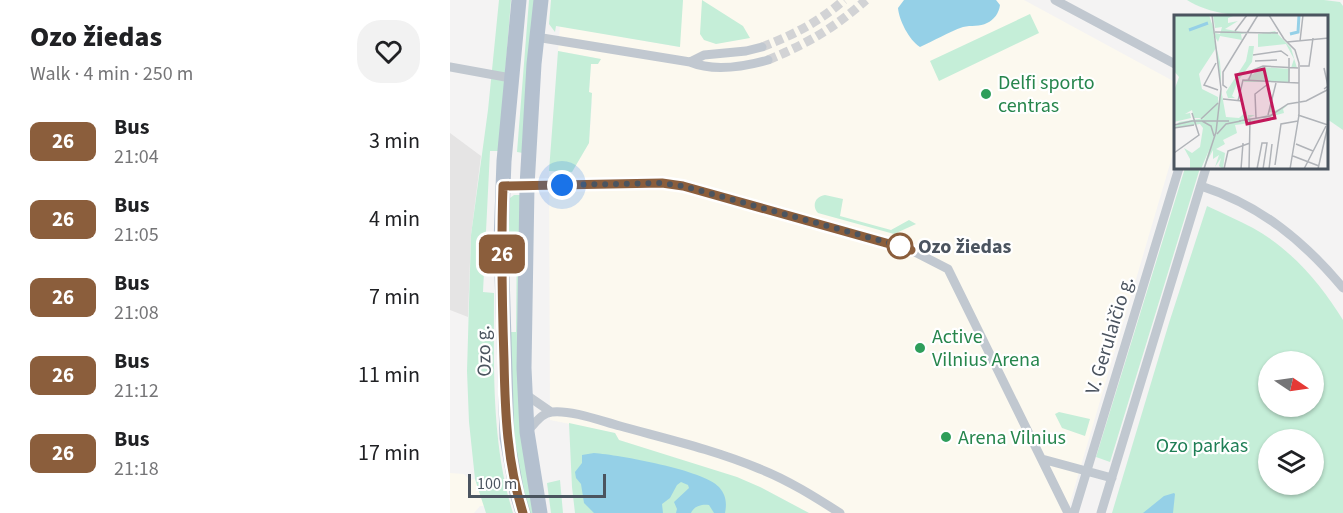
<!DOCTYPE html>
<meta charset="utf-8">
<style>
:root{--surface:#fff;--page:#f2f2f2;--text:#202124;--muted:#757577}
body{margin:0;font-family:"Source Sans 3",sans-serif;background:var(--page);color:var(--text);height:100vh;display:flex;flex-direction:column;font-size:22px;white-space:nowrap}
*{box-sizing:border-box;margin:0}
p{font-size:20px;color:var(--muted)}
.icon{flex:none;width:33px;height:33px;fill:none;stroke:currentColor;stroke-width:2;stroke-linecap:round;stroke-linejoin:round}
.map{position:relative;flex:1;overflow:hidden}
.details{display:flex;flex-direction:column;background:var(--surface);width:450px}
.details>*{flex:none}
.badge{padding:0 12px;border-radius:9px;font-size:21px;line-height:39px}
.needle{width:39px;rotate:103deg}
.controls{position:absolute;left:808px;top:351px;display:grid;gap:12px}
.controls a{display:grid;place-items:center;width:66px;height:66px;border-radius:50%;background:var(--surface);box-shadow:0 2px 4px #0004;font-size:30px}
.scale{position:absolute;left:18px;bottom:15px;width:138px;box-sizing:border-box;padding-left:6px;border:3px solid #4b545f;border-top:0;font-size:16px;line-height:21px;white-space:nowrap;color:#4b545f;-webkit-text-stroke:4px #fff;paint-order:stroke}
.you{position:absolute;width:30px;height:30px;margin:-15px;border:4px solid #fff;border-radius:50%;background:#1a73e8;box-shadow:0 0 0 9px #1a73e833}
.map>.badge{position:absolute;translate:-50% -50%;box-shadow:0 0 0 3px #fff}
.round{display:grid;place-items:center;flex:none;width:63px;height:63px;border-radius:24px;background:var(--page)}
.headline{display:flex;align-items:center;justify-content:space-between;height:102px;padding:0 30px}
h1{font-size:28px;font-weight:800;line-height:45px}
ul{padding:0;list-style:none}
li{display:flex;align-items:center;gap:18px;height:78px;padding:0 30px}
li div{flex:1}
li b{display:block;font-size:22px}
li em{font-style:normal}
li .badge{min-width:66px;font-weight:700;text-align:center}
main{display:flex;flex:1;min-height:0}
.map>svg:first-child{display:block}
.commercial{fill:#fcf9ef}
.education{fill:#e5e4e4}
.green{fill:#c5eed8;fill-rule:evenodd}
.water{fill:#95d0e7}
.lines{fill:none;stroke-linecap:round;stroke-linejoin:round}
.minor-tunnel{stroke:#d2d3d5;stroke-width:9;stroke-dasharray:9 4.5;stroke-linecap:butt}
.minor{stroke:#c1c8d0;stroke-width:9}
.primary{stroke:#b4c0cf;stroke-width:15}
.line-casing{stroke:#fff;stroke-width:14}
.line{stroke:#8b5e3c;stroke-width:9}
.walk{stroke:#4b545f;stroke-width:6;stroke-dasharray:0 10.8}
.leisure-dot{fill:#2e9e5b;stroke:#fff;stroke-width:2}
.stop-dot{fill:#fff;stroke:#8b5e3c;stroke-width:3}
.labels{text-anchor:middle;stroke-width:4.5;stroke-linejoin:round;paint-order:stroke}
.leisure-label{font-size:20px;fill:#27864d;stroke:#fff;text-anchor:start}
.stop-label{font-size:20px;font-weight:bold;fill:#4b545f;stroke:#fff;text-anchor:start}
.street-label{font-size:20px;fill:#4b545f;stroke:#fff}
.park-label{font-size:20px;fill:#1e7e55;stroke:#fff}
.inset-river{fill:none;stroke:#95d0e7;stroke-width:3}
.inset-road{fill:none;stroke:#b0b3b8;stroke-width:1.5}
.view{fill:#c2185b;fill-opacity:0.15;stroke:#c2185b;stroke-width:3}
.inset-edge{fill:none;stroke:#4b545f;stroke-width:3}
</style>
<main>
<section class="details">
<div class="headline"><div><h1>Ozo žiedas</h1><p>Walk · 4 min · 250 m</p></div><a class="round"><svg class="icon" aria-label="heart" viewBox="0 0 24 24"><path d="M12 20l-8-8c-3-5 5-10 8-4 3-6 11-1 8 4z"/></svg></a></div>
<ul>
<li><span class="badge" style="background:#8b5e3c;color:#fff">26</span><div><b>Bus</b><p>21:04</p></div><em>3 min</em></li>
<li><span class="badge" style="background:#8b5e3c;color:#fff">26</span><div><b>Bus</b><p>21:05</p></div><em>4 min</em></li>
<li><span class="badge" style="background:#8b5e3c;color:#fff">26</span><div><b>Bus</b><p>21:08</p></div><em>7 min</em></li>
<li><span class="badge" style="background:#8b5e3c;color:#fff">26</span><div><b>Bus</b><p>21:12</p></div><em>11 min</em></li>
<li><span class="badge" style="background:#8b5e3c;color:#fff">26</span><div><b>Bus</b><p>21:18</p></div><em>17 min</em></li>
</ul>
</section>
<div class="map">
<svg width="893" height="513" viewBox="0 0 893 513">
<rect width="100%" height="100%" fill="#f4f3f3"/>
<path class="commercial" d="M233,0H574L725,82V147L617,513H359L310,487L169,440L165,433L100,420L99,171L122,172L139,143L142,103L139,93L141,63L150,59L108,51L110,26L229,47Z
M0,473L14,474L20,480L25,479L35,506H30L24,513H0Z"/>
<path class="education" d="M0,133L31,156L21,235L18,317L0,310Z"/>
<path class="green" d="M49,0H61L49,151H40L33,292L44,293C44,366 41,443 63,513H36L25,479L19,422L17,371L21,235L38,110Z
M79,0H86L73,153L67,152Z
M101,0H233L230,47L106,26L105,32L99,24Z
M252,0L293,26L300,38L266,44L254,40L250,34Z
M737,0H874L890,2L893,6V130L877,119L876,16C836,16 772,23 737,0Z
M580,14L589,33L489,81L480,61Z
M108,51L151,59L148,64H141L139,92L142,93L139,143L122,172L99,171Z
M735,168H750L660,462L646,457Z
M64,195H71L83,513H78L65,467L58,332H66L67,235L58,234L60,198Z
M375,195L393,199L390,216L441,230L459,220L466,224L444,234L368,213C361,205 366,196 375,195Z
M757,206C772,213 788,220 803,228C841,249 871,284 893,320V513H662L719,323ZM819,362H864V406H819ZM819,440H864V484H819Z
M609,412L640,419L635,436L612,428L605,414Z
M119,423L165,433L169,440L287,477L310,487L359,513H125L122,487Z
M110,480L113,513H101L97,483Z"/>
<path class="water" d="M454,0H546L550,5C549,13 544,20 537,23C530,27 521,25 513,27C498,32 484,41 470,47C459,40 449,20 448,8Z
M144,453C169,455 254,470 269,487C276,495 277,503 275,513H264L259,505C252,504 244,506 241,513H226L227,509L224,502L239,488L238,485L231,482L227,485L220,498L212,504L213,513H144L134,503L131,484L126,478L125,472L132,463V455Z
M724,493L725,494L723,513H693L714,496Z"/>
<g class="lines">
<path class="minor-tunnel" d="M312,47C343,35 369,22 394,0
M318,60C358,43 383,29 416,0"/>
<path class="minor" d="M605,0L725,64
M86,37L240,62C264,72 293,67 318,60
M240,62L254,55L296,51L312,47
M0,67L61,78
M53,186L212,183L233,186L461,250L498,269L618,513
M751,186C810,205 854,241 893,288
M75,394L101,412
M77,431C85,424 91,413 102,412C122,410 151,421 170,426C217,439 265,450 310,469C338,480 365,497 390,513
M592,459L662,478
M624,513L729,168
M651,513L756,168"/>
<path class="primary" d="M69,0L54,161L51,241L57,438L67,493L73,513
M90,513L77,432L74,368L77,186L84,64L91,0"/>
</g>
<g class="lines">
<defs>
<path id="line" d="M73,513C57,463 55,412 54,360C52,302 51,244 53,186L212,183L233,186L461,250"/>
</defs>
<use href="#line" class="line-casing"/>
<use href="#line" class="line"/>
<path class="walk" d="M112,185L212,183L233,186L450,246"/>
</g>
<g class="leisure-dot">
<circle cx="536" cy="94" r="6"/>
<circle cx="470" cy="348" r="6"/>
<circle cx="496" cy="437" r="6"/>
</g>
<circle class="stop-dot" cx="450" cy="246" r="12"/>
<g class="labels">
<g class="leisure-label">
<text x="548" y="89">Delfi sporto<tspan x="548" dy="23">centras</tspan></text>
<text x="482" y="343">Active<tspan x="482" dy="23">Vilnius Arena</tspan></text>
<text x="508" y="444">Arena Vilnius</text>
</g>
<g class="stop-label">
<text x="468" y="253">Ozo žiedas</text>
</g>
<g class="street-label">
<text transform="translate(659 335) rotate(-73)" y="7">V. Gerulaičio g.</text>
<text transform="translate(33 351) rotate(-92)" y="7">Ozo g.</text>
</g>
<g class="park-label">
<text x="752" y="452">Ozo parkas</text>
</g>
</g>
<g transform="translate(724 15)">
<rect width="154" height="154" fill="#f4f3f3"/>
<path d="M0,0H35L41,18L46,19L48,12L41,13L39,0H62L54,3V8L64,6L51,14L73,18L67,19L68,25L46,21L44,27L39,18L46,47L47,60V73L42,33L25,59L28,74L44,82V90L47,74L52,102L65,103L73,96V104L74,100H81L75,103L80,104L61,107L88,104L90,102L83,103L100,98L95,97L97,81L100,96L114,90L109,94L110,98L69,109L61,110L63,118L49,125L51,129L42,134L51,138L49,154L45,151L47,143L41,152L45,140L39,144V135L29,154L35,135L27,154H16V144L10,133L18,138L26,132L29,113L26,109L0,113L5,107L31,103H20L18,95L11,99L16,98L17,103L0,107V76L5,62L0,56ZM101,16L117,33L123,53H117L120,44L112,29L84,32V19ZM75,31H80L78,47L64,66L58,81L61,83H54L52,77L72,46ZM88,52L116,54L115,67H69Z" fill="#c5eed8"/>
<path class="inset-river" d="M15,15L34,8M116,19L124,17L125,0"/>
<path class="inset-road" d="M95,0L110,24M61,16L73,0M41,17L104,18M109,23L121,35L125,48V100L116,154M126,26L129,0M113,27L155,23M79,40L107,36L114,41M115,43V67M81,46L103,45M42,48L30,70L44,75M126,51H135L139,23M150,53L154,71L150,74M74,66L79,55L89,51L124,53M53,73L49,70V57L84,0M49,84L68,86M64,86L69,65L125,68M94,100L102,68M124,100L154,110M82,103L81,79L94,69M27,104L44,88M28,106L37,111L40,121M65,106L96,101L114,89L132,86L155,74M0,110L18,106H55M0,113L20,110M43,119L52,109L67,106M122,129L139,136M0,138L25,120L18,98M119,141L145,151M101,150L107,109L124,106M30,154L42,117L47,74L38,0M50,154L54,136L76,128M67,154L69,128M75,154L76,105M83,154L88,128H93L89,154M95,154L98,129M130,154L152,111M144,154L154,110"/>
<path class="view" d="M90,54L101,103L73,109L62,60Z"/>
<rect width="154" height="154" class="inset-edge"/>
</g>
</svg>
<div class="controls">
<a><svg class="needle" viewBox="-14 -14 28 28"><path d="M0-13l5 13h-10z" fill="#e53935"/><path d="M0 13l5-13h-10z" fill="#757577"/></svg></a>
<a><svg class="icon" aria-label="layers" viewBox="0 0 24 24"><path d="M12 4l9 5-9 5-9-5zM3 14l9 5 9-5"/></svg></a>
</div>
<div class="scale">100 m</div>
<div class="you" style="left:112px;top:185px"></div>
<b class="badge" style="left:52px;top:254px;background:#8b5e3c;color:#fff">26</b>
</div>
</main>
